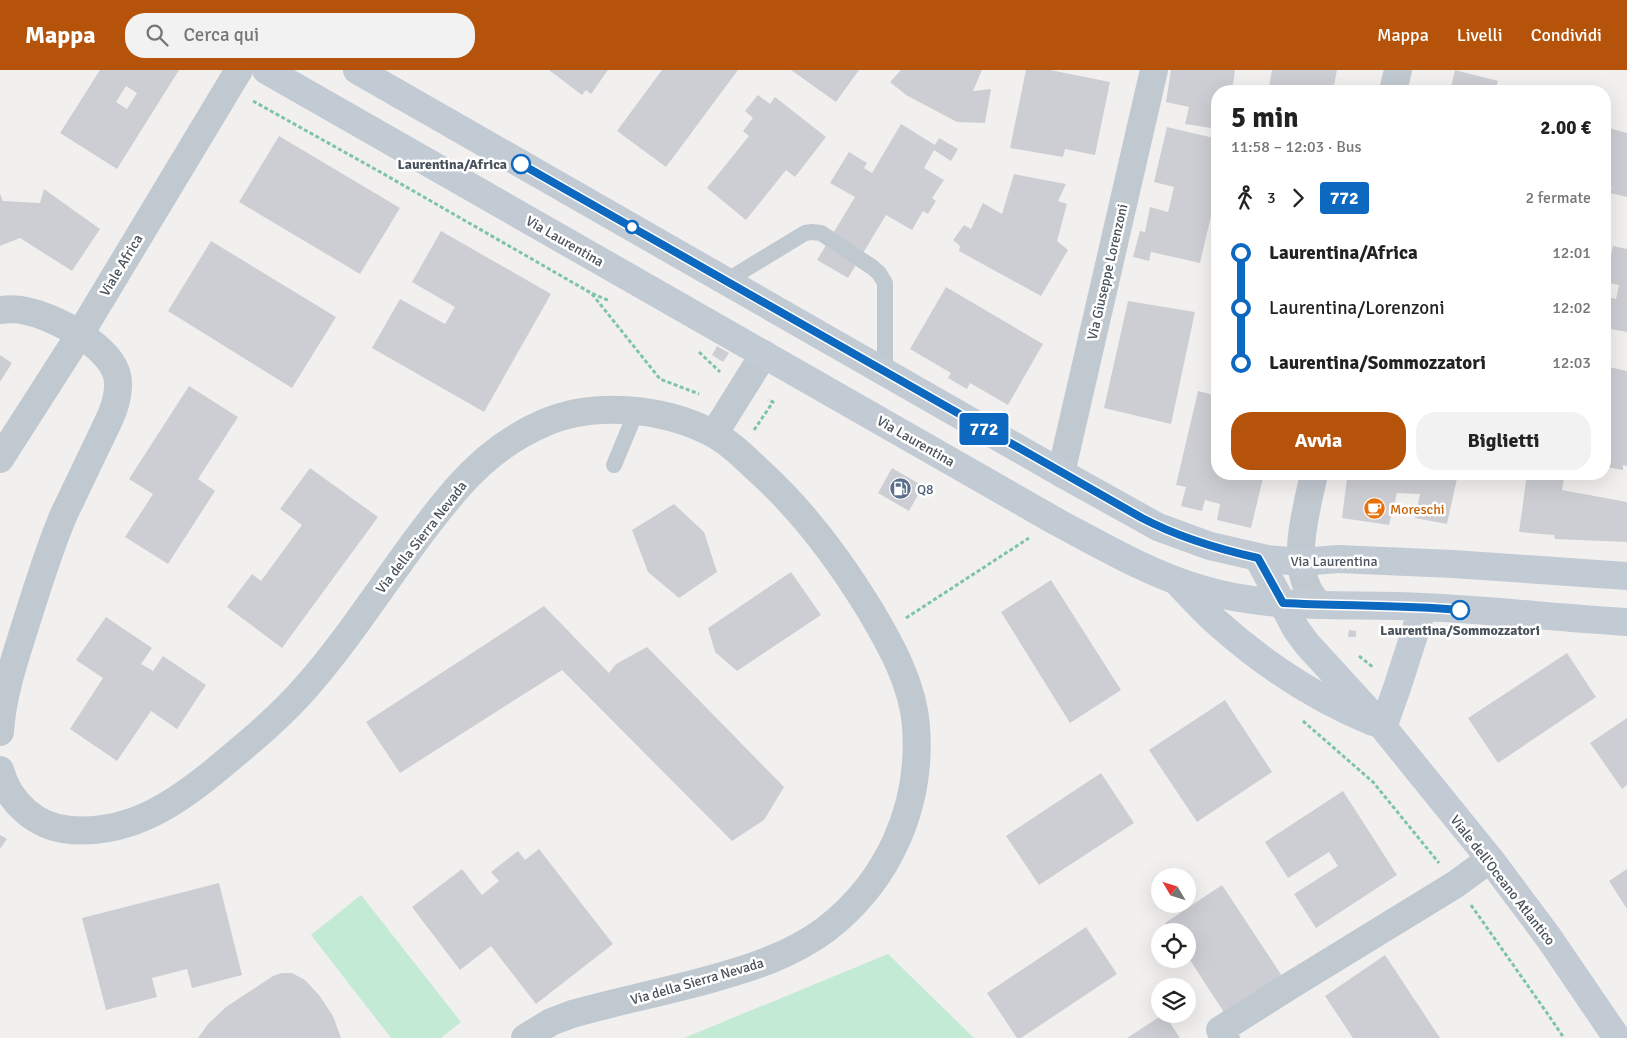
<!DOCTYPE html>
<html lang="it">
<meta charset="utf-8">
<style>
:root{--surface:#fff;--page:#f2f2f2;--text:#222;--muted:#767676;--accent:#b45309}
body{margin:0;font-family:Signika,sans-serif;background:var(--page);color:var(--text);height:100vh;display:flex;flex-direction:column;font-size:19px;white-space:nowrap}
*{box-sizing:border-box;margin:0}
p{font-size:16px;color:var(--muted)}
.icon{flex:none;width:28px;height:28px;fill:none;stroke:currentColor;stroke-width:2;stroke-linecap:round;stroke-linejoin:round}
.map{position:relative;flex:1;overflow:hidden}
.panel{position:absolute;left:1211px;top:15px;width:400px;height:395px;display:flex;flex-direction:column;background:var(--surface);border-radius:20px;box-shadow:0 5px 20px #0002}
.panel>*{flex:none}
.badge{padding:0 10px;border-radius:4px;font-size:18px;line-height:32px}
.needle{width:32px;rotate:308deg}
.buttons{position:absolute;left:1151px;top:798px;display:grid;gap:10px}
.buttons a{display:grid;place-items:center;width:45px;height:45px;border-radius:50%;background:var(--surface);box-shadow:0 5px 20px #0002;font-size:25px}
.map>.badge{position:absolute;translate:-50% -50%;box-shadow:0 0 0 2px #fff}
.legs{display:flex;align-items:center;gap:8px;height:55px;padding:0 20px;font-size:16px}
.legs p{margin-inline-start:auto}
.headline{display:flex;align-items:center;justify-content:space-between;height:85px;padding:0 20px}
h1{font-size:28px;font-weight:700;line-height:38px}
.action{display:flex;gap:10px;margin-top:auto;padding:10px 20px}
.action a{flex:1;height:58px;border-radius:20px;background:var(--accent);color:#fff;font-size:20px;font-weight:700;line-height:58px;text-align:center}
.action a+a{background:var(--page);color:var(--text)}
ul{padding:0 20px;list-style:none}
li{display:flex;align-items:center;gap:18px;height:55px;font-size:19px}
li i{display:grid;place-items:center;width:8px;height:100%;margin:0 6px;background:currentColor}
li i::after{content:'';width:12px;height:12px;margin:-6px;border:4px solid;border-radius:50%;background:var(--surface)}
li p{margin-inline-start:auto}
li:first-child i{background:linear-gradient(#0000 50%,currentColor 0)}
li:last-child i{background:linear-gradient(currentColor 50%,#0000 0)}
header{display:flex;align-items:center;gap:30px;box-sizing:border-box;height:70px;padding:0 25px;background:var(--accent);color:#fff}
header strong{font-size:24px}
nav{display:flex;gap:28px;margin-inline-start:auto;font-size:18px}
.search{width:350px;height:45px;background:var(--page);display:flex;align-items:center;gap:12px;box-sizing:border-box;padding:0 18px;border-radius:20px;color:var(--muted);font-size:19px}
.map>svg:first-child{display:block}
.green{fill:#c3ead4}
.building{fill:#cdced3;fill-rule:evenodd}
.lines{fill:none;stroke-linecap:round;stroke-linejoin:round}
.path{stroke:#7ec5a5;stroke-width:3;stroke-dasharray:4 2.5;stroke-linecap:butt}
.service{stroke:#c1c9d0;stroke-width:16}
.minor{stroke:#c1c9d0;stroke-width:28}
.tertiary{stroke:#c1c9d0;stroke-width:28}
.secondary{stroke:#c2cad4;stroke-width:28}
.line-1-casing{stroke:#fff;stroke-width:11}
.line-1{stroke:#0c69bf;stroke-width:8}
.stop-1-dot{fill:#fff;stroke:#0c69bf;stroke-width:2.5}
.labels{text-anchor:middle;stroke-width:5;stroke-linejoin:round;paint-order:stroke}
.stop-label{font-size:14px;font-weight:bold;fill:#49525b;stroke:#fff;text-anchor:end}
.street-label{font-size:14px;fill:#49525b;stroke:#fff}
.service-label{font-size:14px;fill:#4e5e75;stroke:#fff;text-anchor:start}
.food-label{font-size:14px;fill:#c56008;stroke:#fff;text-anchor:start}
</style>
<header>
<strong>Mappa</strong>
<div class="search"><svg class="icon" aria-label="search" viewBox="0 0 24 24"><circle cx="10" cy="10" r="6"/><path d="M15 15l6 6"/></svg>Cerca qui</div>
<nav><a>Mappa</a><a>Livelli</a><a>Condividi</a></nav>
</header>
<div class="map">
<svg width="1627" height="968" viewBox="0 0 1627 968">
<rect width="100%" height="100%" fill="#f2f0ef"/>
<path class="green" d="M361,825L461,952L441,968H391L311,865Z
M888,884L974,968H684Z"/>
<path class="building" d="M100,0H179L117,99L60,63ZM126,16L137,23L127,39L116,32Z
M549,0H608L591,24L586,20L582,25Z
M662,0H738L666,97L617,61Z
M791,0H859L836,32Z
M901,0H982L973,21L991,19L985,53L957,52L906,25L890,12Z
M1026,0H1050L1110,12L1095,85L1065,79L1063,87L1010,78Z
M1171,0H1235L1232,21H1218V35H1216L1211,58L1185,54L1189,37L1166,32Z
M1272,0H1337L1333,21H1268Z
M1455,0L1498,11L1495,21H1450Z
M758,25L770,34L775,27L826,67L795,107L786,100L746,150L707,118L749,66L743,61L753,48L745,41Z
M901,54L935,75L939,68L958,79L951,91L934,80L924,98L944,110L932,128L936,131L928,144L923,141L912,160L886,145L848,208L817,190L855,127L830,113L849,82L867,93L864,98L872,103Z
M1167,57L1218,69V116L1200,193L1151,182L1149,191L1133,187L1140,161L1145,162L1150,137L1168,142L1174,117L1154,112Z
M1605,57L1627,63V127L1610,123L1612,117L1605,115Z
M279,66L400,138L360,204L239,132Z
M1014,104L1066,114L1058,131L1067,134L1057,171L1068,180L1041,226L959,181L960,176L953,170L964,155L971,159L983,133L1002,144Z
M44,119L100,159L72,201L20,168L0,176V124L3,131L40,133Z
M441,161L551,224L484,342L372,278L400,229L445,254L455,237L412,212Z
M211,171L336,247L292,318L168,241Z
M1613,176L1627,179V262L1605,258V226L1616,229L1619,215L1605,212Z
M946,217L1043,274L1008,335L970,313L967,319L948,308L951,303L910,279Z
M1128,231L1195,242L1171,354L1104,338Z
M717,276L729,283L723,292L712,285Z
M0,285L12,293L0,312Z
M1609,297L1627,301V396L1623,395V400L1605,397V317Z
M189,316L238,347L198,409L215,421L168,494L125,467L153,424L129,409Z
M1198,321L1218,326V404H1264L1251,458L1217,450L1220,434L1205,430L1202,441L1181,436L1186,417L1176,415Z
M310,398L378,447L282,578L227,537L252,504L261,511L302,455L280,439Z
M892,398L923,416L909,441L878,423Z
M1360,404H1458L1447,454L1415,448L1420,424L1397,423L1389,455L1342,448L1347,408L1359,410Z
M1527,404H1550L1549,407L1564,409L1562,420L1627,432V472L1555,469L1554,465L1519,462Z
M674,434L704,462L717,502L679,528L648,502L632,460Z
M791,502L821,545L737,601L715,582L708,558Z
M1051,510L1121,620L1070,653L1001,542Z
M544,536L609,603L616,594L647,577L784,717L764,750L732,771L562,600L400,703L366,652Z
M106,547L152,578L141,594L153,601L163,586L206,615L177,659L151,641L117,691L70,659L103,608L76,590Z
M1349,560L1356,561V567H1348Z
M1567,583L1596,627L1498,693L1468,648Z
M1225,630L1272,702L1197,752L1149,680Z
M1627,648V715L1622,719L1590,673Z
M1101,703L1134,753L1039,815L1006,766Z
M1343,721L1397,805L1316,858L1294,824L1338,796L1329,782L1288,808L1265,772Z
M0,765L7,769L0,779Z
M539,779L613,874L536,934L491,876L460,900L412,837L462,799L482,825L499,811L491,802L518,781L525,790Z
M1627,799V839L1609,811Z
M219,813L242,905L192,918L187,899L152,908L157,927L106,940L82,848Z
M1222,815L1284,909L1227,947L1188,887V861H1170L1165,853Z
M1086,857L1117,904L1021,968H1017L987,923Z
M1385,885L1440,968H1353L1325,926Z
M282,903H292L305,910L319,925L333,946L341,968H198L208,954L226,937L273,906Z
M1164,944L1180,968H1127Z"/>
<g class="lines">
<path class="path" d="M253,31L382,103L591,223L610,231
M592,224L660,309L699,324
M699,282L720,302
M754,360L773,332L768,330
M906,548L1029,468
M1359,586L1374,598
M1303,651L1373,712L1439,793
M1471,835L1547,943L1564,968"/>
<path class="service" d="M726,211L805,163L812,162L821,163L872,197L879,203L885,213V302
M614,395L636,342"/>
<path class="minor" d="M0,240C9,239 18,239 26,241C56,247 120,280 118,315C118,335 108,352 100,369C88,394 76,419 64,444C47,484 35,525 22,566C12,597 2,629 0,662
M714,364L764,284
M0,389L80,264L239,0
M1061,403L1154,0
M0,700C9,733 36,757 70,760C131,765 178,732 222,695C252,670 282,645 307,616C362,553 404,479 459,416C483,389 511,367 544,353C594,331 662,338 710,362C728,371 744,387 759,401C803,441 839,489 870,540C891,575 913,615 916,656C922,736 889,811 825,860C791,885 751,898 711,909C665,922 618,931 572,944L551,952L525,968
M1226,968L1220,960L1293,914L1456,814L1490,789"/>
<path class="tertiary" d="M1393,21L1398,0
M1314,404C1307,438 1292,486 1308,519C1311,525 1315,530 1319,535"/>
<path class="secondary" d="M266,0L1057,452C1104,477 1150,504 1201,519C1273,541 1350,533 1423,537C1491,540 1559,548 1627,552
M357,0L1061,403L1158,457L1210,476L1267,489L1301,492L1338,489L1453,494L1627,506
M1258,488L1296,559L1307,574L1383,657L1490,789L1549,868L1617,968
M1179,514C1193,528 1205,543 1220,555C1265,595 1317,629 1373,652
M1383,657L1397,618L1423,537"/>
</g>
<g class="lines">
<defs>
<path id="line-1" d="M521,94L1142,448C1178,467 1218,479 1258,488L1283,533C1342,536 1401,535 1460,540"/>
</defs>
<use href="#line-1" class="line-1-casing"/>
<use href="#line-1" class="line-1"/>
</g>
<defs>
<symbol id="fuel-disc" viewBox="-11 -11 22 22"><circle r="9.5" fill="#5c6f8a" stroke="#fff"/><path d="M-5.5-6h7V0h2V4h1.3V-2.5L3-4.5l.8-.8L6-3V5H2.5V1h-1V6h-7ZM-4.2-4.7v3.2H.2V-4.7Z" fill="#fff"/></symbol>
<symbol id="cafe-disc" viewBox="-11 -11 22 22"><circle r="9.5" fill="#e8710a" stroke="#fff"/><path d="M-5.5-4.5H6V0H3Q3 3.5 0 3.5H-2.5Q-5.5 3.5-5.5 0ZM3-3.2v2h1.7v-2ZM-6 4.5H4V6H-6Z" fill="#fff"/></symbol>
</defs>
<g fill-rule="evenodd">
<use href="#fuel-disc" x="888" y="406" width="25" height="25"/>
<use href="#cafe-disc" x="1362" y="426" width="25" height="25"/>
</g>
<g class="stop-1-dot">
<circle cx="521" cy="94" r="9"/>
<circle cx="632" cy="157" r="6"/>
<circle cx="1460" cy="540" r="9"/>
</g>
<g class="labels">
<g class="stop-label">
<text x="507" y="99">Laurentina/Africa</text>
<text x="1460" y="565" text-anchor="middle">Laurentina/Sommozzatori</text>
</g>
<g class="street-label">
<text transform="translate(565 171) rotate(30)" y="5">Via Laurentina</text>
<text transform="translate(121 195) rotate(-59)" y="5">Viale Africa</text>
<text transform="translate(1107 202) rotate(-77)" y="5">Via Giuseppe Lorenzoni</text>
<text transform="translate(916 371) rotate(30)" y="5">Via Laurentina</text>
<text transform="translate(421 467) rotate(-52)" y="5">Via della Sierra Nevada</text>
<text x="1334" y="496">Via Laurentina</text>
<text transform="translate(1503 810) rotate(52)" y="5">Viale dell'Oceano Atlantico</text>
<text transform="translate(697 911) rotate(-16)" y="5">Via della Sierra Nevada</text>
</g>
<g class="service-label">
<text x="917" y="424">Q8</text>
</g>
<g class="food-label">
<text x="1390" y="444">Moreschi</text>
</g>
</g>
</svg>
<div class="buttons">
<a><svg class="needle" viewBox="-14 -14 28 28"><path d="M0-13l5 13h-10z" fill="#e53935"/><path d="M0 13l5-13h-10z" fill="#767676"/></svg></a>
<a><svg class="icon" aria-label="locate" viewBox="0 0 24 24"><circle cx="12" cy="12" r="6"/><path d="M12 2v4M12 18v4M2 12h4M18 12h4"/></svg></a>
<a><svg class="icon" aria-label="layers" viewBox="0 0 24 24"><path d="M12 4l9 5-9 5-9-5zM3 14l9 5 9-5"/></svg></a>
</div>
<b class="badge" style="left:984px;top:359px;background:#0c69bf;color:#fff">772</b>
<section class="panel">
<div class="headline"><div><h1>5 min</h1><p>11:58 – 12:03 · Bus</p></div><b>2.00 €</b></div>
<div class="legs"><svg class="icon" aria-label="walk" viewBox="0 0 24 24"><circle cx="13" cy="4" r="2"/><path d="M13 8l-2 6 4 7M11 14l-3 7M7 12l3-4h3l4 4"/></svg>3<svg class="icon" aria-label="forward" viewBox="0 0 24 24"><path d="M9 5l7 7-7 7"/></svg><b class="badge" style="background:#0c69bf;color:#fff">772</b><p>2 fermate</p></div>
<ul>
<li><i style="color:#0c69bf"></i><b>Laurentina/Africa</b><p>12:01</p></li>
<li><i style="color:#0c69bf"></i><span>Laurentina/Lorenzoni</span><p>12:02</p></li>
<li><i style="color:#0c69bf"></i><b>Laurentina/Sommozzatori</b><p>12:03</p></li>
</ul>
<div class="action"><a>Avvia</a><a>Biglietti</a></div>
</section>
</div>
